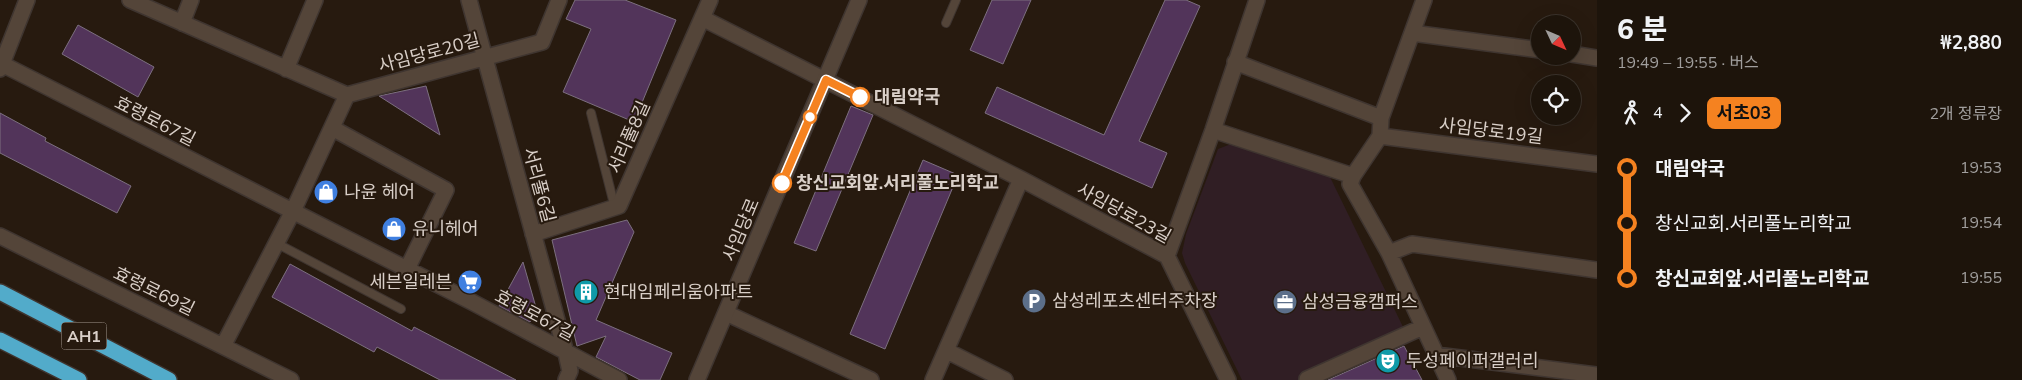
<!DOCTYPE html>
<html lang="ko">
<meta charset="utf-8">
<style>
:root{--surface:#1d140b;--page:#251d14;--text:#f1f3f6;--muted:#a09e9d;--line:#3b332c}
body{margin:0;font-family:"Nunito Sans","Noto Sans KR",sans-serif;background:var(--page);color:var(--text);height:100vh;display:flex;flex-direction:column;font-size:19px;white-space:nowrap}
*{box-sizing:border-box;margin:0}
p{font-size:16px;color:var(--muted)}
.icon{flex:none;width:28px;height:28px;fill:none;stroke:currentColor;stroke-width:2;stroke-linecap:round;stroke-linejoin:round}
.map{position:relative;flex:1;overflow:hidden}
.side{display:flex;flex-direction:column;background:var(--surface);width:425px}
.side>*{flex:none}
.badge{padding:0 10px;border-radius:8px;font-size:18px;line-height:32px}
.needle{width:32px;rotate:134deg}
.fabs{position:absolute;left:1531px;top:15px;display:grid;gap:10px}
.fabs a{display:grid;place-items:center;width:50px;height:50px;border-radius:50%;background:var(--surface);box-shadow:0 5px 20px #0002,0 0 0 1px var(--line);font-size:25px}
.map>.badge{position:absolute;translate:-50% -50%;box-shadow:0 0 0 2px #fff}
.legs{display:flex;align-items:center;gap:8px;height:55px;padding:0 20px;font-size:16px}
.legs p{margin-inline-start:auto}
.headline{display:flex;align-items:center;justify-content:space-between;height:85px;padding:0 20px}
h1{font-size:28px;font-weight:800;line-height:38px}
ul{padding:0 20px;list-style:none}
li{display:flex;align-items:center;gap:18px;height:55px;font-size:19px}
li i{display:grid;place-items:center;width:8px;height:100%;margin:0 6px;background:currentColor}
li i::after{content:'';width:12px;height:12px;margin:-6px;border:4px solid;border-radius:50%;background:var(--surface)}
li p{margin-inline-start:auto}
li:first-child i{background:linear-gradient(#0000 50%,currentColor 0)}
li:last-child i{background:linear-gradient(currentColor 50%,#0000 0)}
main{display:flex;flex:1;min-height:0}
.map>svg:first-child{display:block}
.commercial{fill:#301e24}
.building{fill:#52345a;stroke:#7c6f7f}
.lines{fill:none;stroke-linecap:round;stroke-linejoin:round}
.lane-casing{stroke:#3f3530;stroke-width:10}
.street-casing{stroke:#3f3530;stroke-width:18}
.secondary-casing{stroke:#3f3530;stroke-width:18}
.highway-casing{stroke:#3f3530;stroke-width:18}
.lane{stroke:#544539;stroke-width:8}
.street{stroke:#544539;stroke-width:15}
.secondary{stroke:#544539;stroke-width:15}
.highway{stroke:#52abca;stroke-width:15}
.line-1-casing{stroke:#fff;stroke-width:11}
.line-1{stroke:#f58220;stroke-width:8}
.stop-1-dot{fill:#fff;stroke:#f58220;stroke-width:2.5}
.labels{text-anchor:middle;stroke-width:4;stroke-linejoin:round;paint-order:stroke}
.shield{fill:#271a0f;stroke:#a49990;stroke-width:1}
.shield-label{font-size:16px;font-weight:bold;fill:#d9cfc8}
.street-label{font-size:18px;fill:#d9cfc8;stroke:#271a0f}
.stop-label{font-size:18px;font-weight:bold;fill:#d9cfc8;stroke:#271a0f;text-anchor:start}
.poi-label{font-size:18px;fill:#d9cfc8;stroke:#271a0f;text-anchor:start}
</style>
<main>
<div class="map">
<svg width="1597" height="380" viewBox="0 0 1597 380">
<rect width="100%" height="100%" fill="#271a0f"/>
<path class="commercial" d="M1231,144L1330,177L1405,331L1298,380H1242L1185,263L1182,253L1186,234L1218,149Z"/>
<path class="building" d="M575,0H625L676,20L634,122L563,92L591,29L566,19Z
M992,0H1031L1003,64L970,50Z
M1165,0H1186L1200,6L1139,141L1167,153L1152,188L985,113L997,87L1104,135Z
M78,25L154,67L138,97L62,54Z
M426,86L440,135L379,96Z
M851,106L873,115L816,251L794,243Z
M0,113L46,138L45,141L131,186L117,213L0,153Z
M923,160L958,175L885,349L850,334Z
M627,220L634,232L596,320L672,353L660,380H640L596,357L606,336L577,346L552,240Z
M523,262L537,311L530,322L499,306Z
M290,264L412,331L414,327L516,380H440L377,347L374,352L272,297Z
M1404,346L1422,380H1328Z"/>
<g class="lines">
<defs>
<path id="lane" d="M946,23L956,0
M591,113L615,208
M276,243L401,309"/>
<path id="street" d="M130,0L347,95L542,42L559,0
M469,0L566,353L570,371L566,380
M1424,0L1381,118L1380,136L1353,176L1350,184L1389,253L1448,380
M702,18L1021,179L1167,256L1228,380
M182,23L191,0
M1412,33L1540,50
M1572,54L1597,58
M1235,62L1381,118
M0,63L472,302L619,380
M0,69L27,0
M286,69L315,0
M332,128L446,190L407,269
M1213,130L1353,176
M1380,136L1597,164
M533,234L619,206L710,0
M0,236L291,380
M1389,253L1412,244L1597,270
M1167,256L1213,130L1257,0
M726,313L871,380
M223,346L293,211L347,95
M947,351L1005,380
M1436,355L1597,375
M933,380L1021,179
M1308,380L1307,379L1423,327"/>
<path id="secondary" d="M697,380L859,0"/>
<path id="highway" d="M0,292L169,380
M0,340L79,380"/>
</defs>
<use href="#lane" class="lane-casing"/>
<use href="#street" class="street-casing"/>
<use href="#secondary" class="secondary-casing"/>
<use href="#highway" class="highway-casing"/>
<use href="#lane" class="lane"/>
<use href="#street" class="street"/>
<use href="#secondary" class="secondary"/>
<use href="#highway" class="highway"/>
</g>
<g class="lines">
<defs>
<path id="line-1" d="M782,183L826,80L860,97"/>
</defs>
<use href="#line-1" class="line-1-casing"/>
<use href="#line-1" class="line-1"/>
</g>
<defs>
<symbol id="shop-disc" viewBox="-11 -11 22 22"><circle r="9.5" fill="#3f7fe0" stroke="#271a0f"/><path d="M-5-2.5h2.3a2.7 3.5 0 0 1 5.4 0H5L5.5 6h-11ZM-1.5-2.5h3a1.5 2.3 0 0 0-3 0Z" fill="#fff"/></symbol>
<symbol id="supermarket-disc" viewBox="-11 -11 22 22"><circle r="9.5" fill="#3f7fe0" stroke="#271a0f"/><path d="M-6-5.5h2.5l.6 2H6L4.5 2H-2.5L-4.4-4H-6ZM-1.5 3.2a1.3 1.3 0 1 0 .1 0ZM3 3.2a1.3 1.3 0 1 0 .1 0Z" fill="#fff"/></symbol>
<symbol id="building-disc" viewBox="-11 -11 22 22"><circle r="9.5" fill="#0f9aa8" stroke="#271a0f"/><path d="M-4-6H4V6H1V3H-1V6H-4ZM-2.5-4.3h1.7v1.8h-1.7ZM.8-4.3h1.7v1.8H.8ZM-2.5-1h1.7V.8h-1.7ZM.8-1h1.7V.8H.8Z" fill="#fff"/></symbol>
<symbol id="parking-disc" viewBox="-11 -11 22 22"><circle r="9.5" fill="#5c6f8a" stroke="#271a0f"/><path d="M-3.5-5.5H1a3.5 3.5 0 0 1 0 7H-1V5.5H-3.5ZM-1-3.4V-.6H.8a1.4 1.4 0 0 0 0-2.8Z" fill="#fff"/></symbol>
<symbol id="office-disc" viewBox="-11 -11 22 22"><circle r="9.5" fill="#5c6f8a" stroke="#271a0f"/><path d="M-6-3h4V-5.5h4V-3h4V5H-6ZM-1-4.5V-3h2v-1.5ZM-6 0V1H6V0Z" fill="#fff"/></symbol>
<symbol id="theatre-disc" viewBox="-11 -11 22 22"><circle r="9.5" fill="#0f9aa8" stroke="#271a0f"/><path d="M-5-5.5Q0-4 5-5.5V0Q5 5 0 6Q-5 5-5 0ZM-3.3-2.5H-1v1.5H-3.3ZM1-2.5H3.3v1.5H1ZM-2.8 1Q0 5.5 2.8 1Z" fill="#fff"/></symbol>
</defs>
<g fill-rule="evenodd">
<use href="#shop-disc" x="312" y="178" width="28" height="28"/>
<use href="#shop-disc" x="380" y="215" width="28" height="28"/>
<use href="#supermarket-disc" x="456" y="268" width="28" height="28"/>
<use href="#building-disc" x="572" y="278" width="28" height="28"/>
<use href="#parking-disc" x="1020" y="287" width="28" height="28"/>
<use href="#office-disc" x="1271" y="288" width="28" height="28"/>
<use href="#theatre-disc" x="1374" y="347" width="28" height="28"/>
</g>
<g class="stop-1-dot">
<circle cx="860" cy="97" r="9"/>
<circle cx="810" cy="117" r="6"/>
<circle cx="782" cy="183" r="9"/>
</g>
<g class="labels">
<rect class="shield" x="61.5" y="322.5" width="45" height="27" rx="4"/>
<g class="shield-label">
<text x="84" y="342">AH1</text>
</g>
<g class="street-label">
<text transform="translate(429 53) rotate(-15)" y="6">사임당로20길</text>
<text transform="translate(155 121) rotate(27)" y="6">효령로67길</text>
<text transform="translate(1491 131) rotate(7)" y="6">사임당로19길</text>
<text transform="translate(629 137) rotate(-66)" y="6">서리풀8길</text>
<text transform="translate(539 185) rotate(75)" y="6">서리풀6길</text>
<text transform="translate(1124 213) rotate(29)" y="6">사임당로23길</text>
<text transform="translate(741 230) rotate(-67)" y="6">사임당로</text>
<text transform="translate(154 291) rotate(26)" y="6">효령로69길</text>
<text transform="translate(535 315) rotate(28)" y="6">효령로67길</text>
</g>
<g class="stop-label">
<text x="874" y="103">대림약국</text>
<text x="796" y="189">창신교회앞.서리풀노리학교</text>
</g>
<g class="poi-label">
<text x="344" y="198">나윤 헤어</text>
<text x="412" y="235">유니헤어</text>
<text x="452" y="288" text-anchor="end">세븐일레븐</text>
<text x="604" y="298">현대임페리움아파트</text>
<text x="1052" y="307">삼성레포츠센터주차장</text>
<text x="1302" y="308">삼성금융캠퍼스</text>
<text x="1406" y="367">두성페이퍼갤러리</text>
</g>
</g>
</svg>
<div class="fabs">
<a><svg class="needle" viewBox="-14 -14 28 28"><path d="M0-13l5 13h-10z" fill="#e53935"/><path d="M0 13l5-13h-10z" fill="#a09e9d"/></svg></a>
<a><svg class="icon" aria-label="locate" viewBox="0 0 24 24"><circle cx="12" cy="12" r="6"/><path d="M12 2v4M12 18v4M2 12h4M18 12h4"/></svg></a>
</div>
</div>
<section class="side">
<div class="headline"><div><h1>6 분</h1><p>19:49 – 19:55 · 버스</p></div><b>₩2,880</b></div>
<div class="legs"><svg class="icon" aria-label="walk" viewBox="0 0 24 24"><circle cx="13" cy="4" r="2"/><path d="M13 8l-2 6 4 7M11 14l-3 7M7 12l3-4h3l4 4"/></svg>4<svg class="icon" aria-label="forward" viewBox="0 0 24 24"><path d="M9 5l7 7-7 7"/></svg><b class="badge" style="background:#f58220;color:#111">서초03</b><p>2개 정류장</p></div>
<ul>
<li><i style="color:#f58220"></i><b>대림약국</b><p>19:53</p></li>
<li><i style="color:#f58220"></i><span>창신교회.서리풀노리학교</span><p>19:54</p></li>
<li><i style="color:#f58220"></i><b>창신교회앞.서리풀노리학교</b><p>19:55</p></li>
</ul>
</section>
</main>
